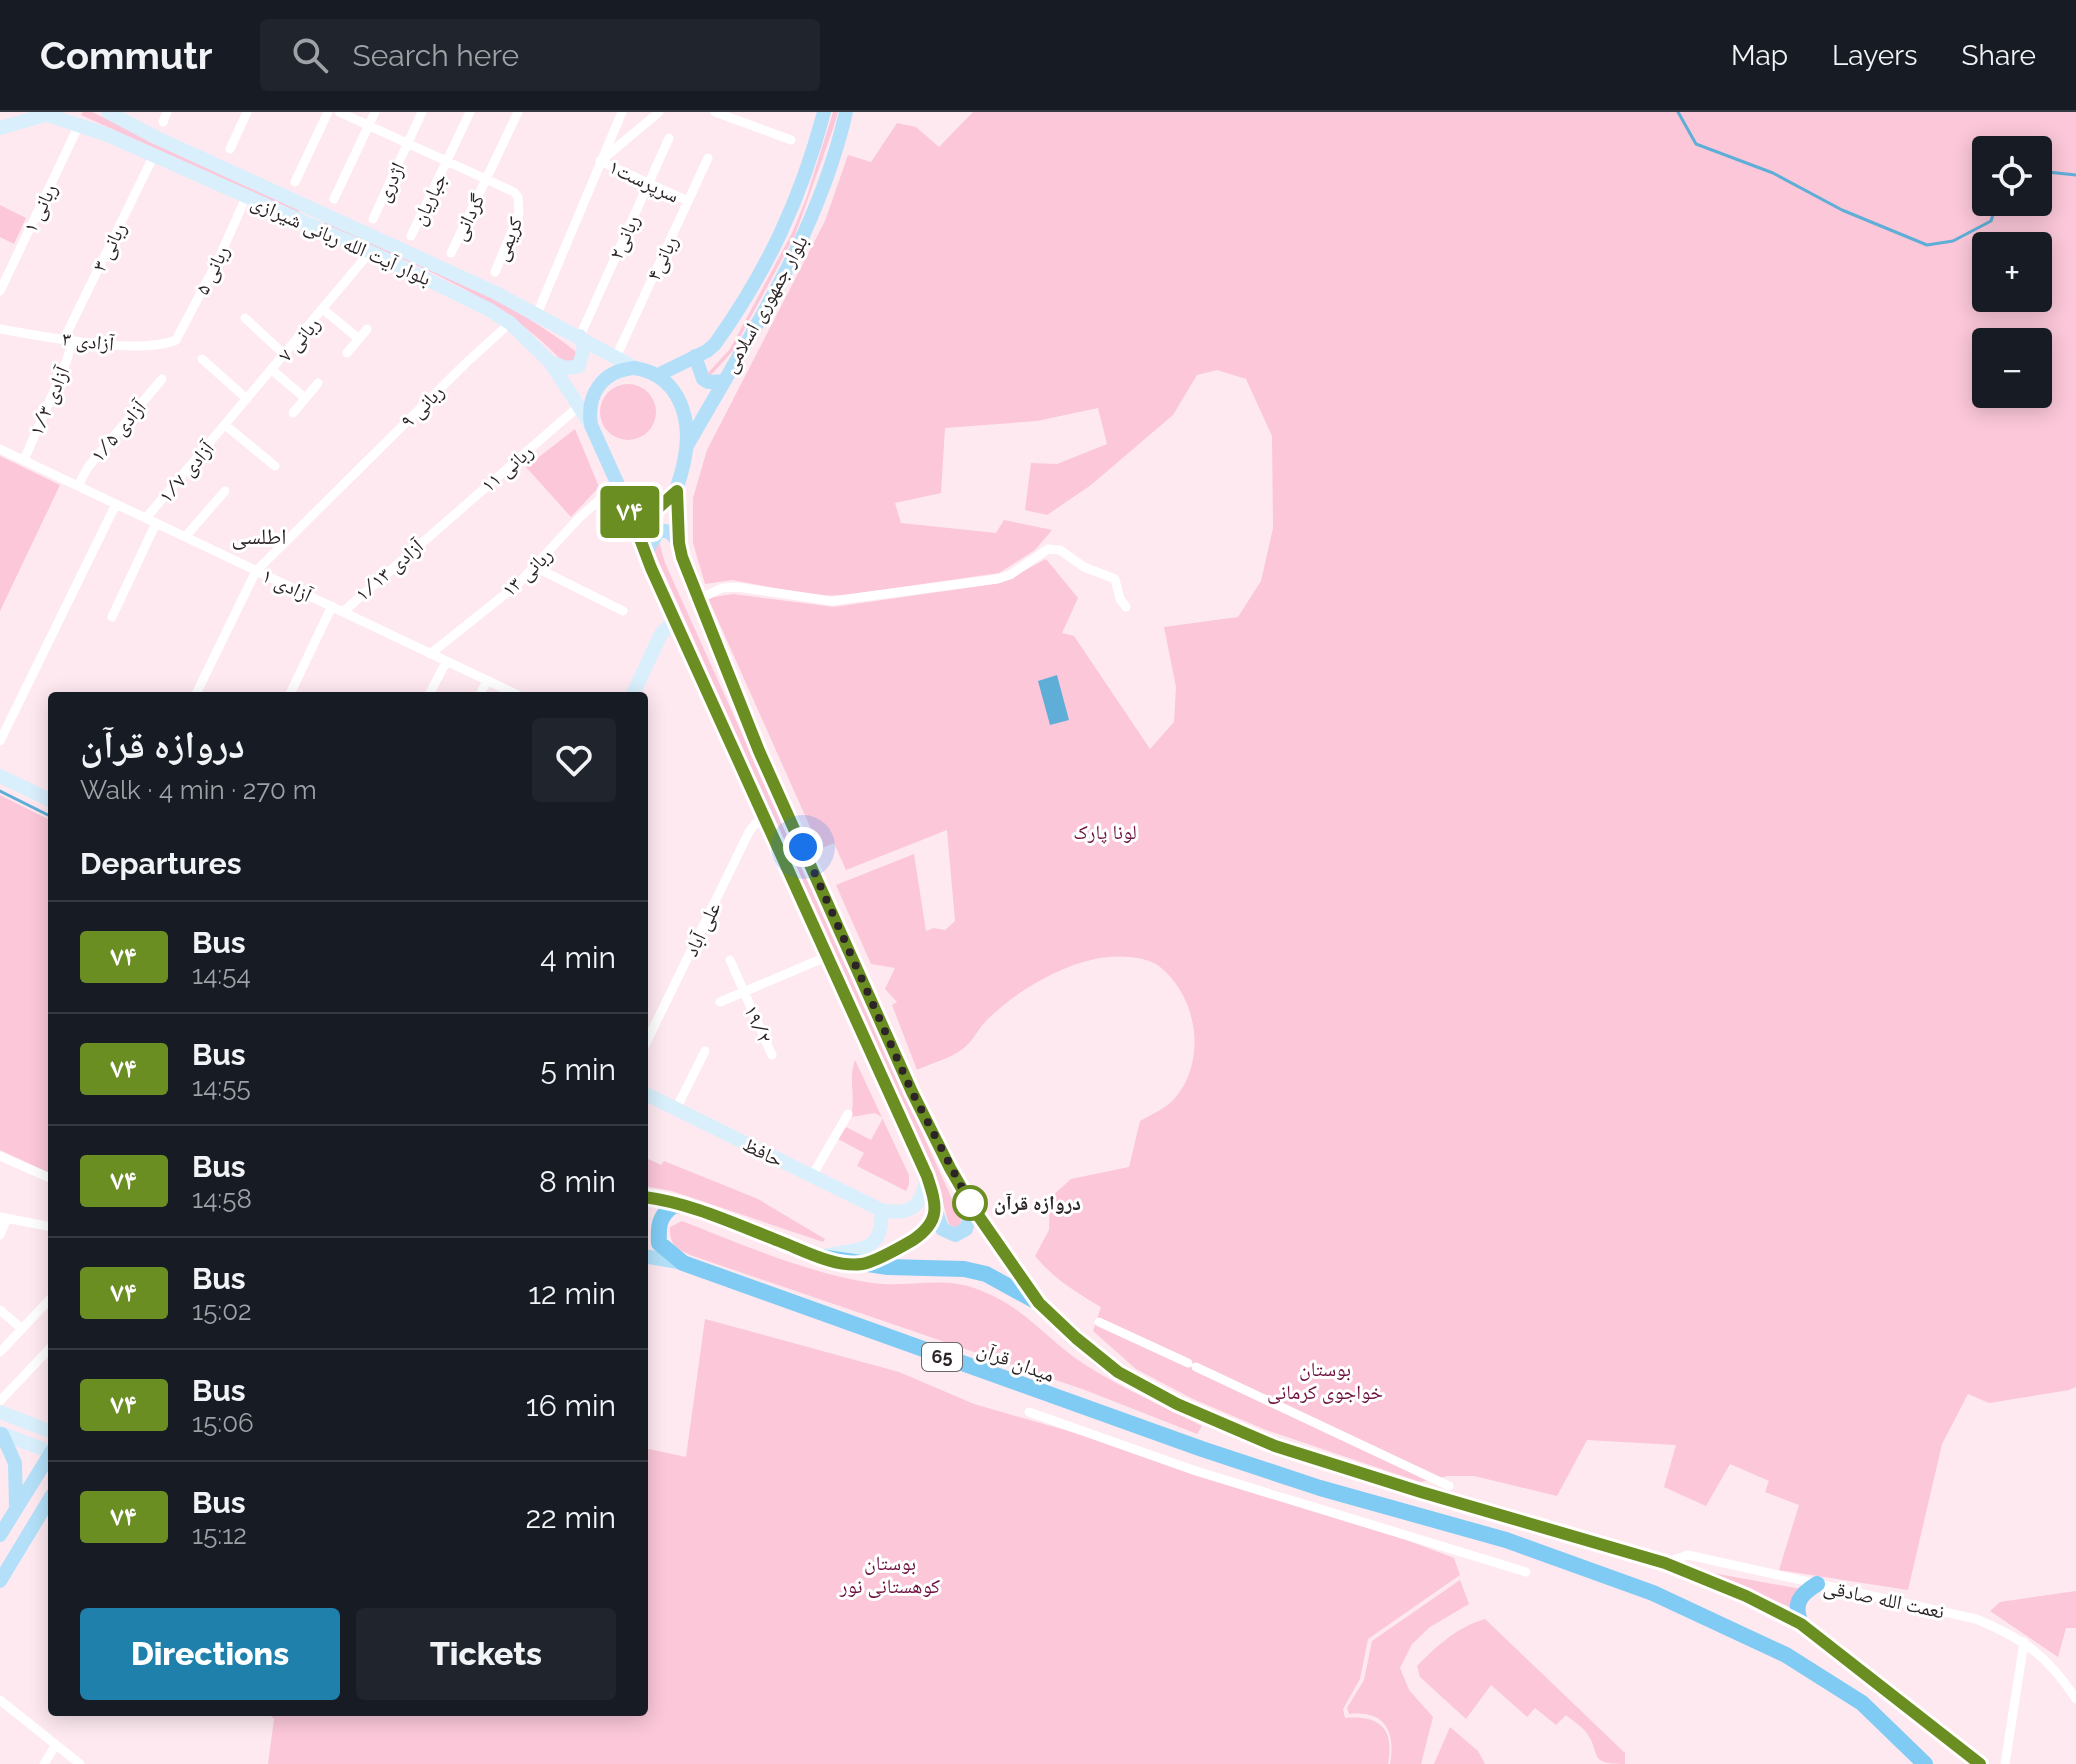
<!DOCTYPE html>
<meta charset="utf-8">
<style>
:root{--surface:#171b24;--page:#20242c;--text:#f1f3f6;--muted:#9ea1a6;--line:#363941;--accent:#1f80ac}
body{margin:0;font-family:Raleway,"Noto Naskh Arabic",sans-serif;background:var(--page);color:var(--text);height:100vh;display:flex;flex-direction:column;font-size:30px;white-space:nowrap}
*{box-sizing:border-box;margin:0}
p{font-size:26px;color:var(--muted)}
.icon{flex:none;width:44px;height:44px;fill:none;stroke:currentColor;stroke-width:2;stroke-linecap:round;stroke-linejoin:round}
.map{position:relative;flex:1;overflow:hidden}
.sheet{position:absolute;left:48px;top:580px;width:600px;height:1024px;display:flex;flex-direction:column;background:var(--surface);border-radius:8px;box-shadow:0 4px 20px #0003}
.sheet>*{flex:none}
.badge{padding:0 16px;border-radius:6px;font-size:28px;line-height:52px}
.fabs{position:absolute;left:1972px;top:24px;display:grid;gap:16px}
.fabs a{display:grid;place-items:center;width:80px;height:80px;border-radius:8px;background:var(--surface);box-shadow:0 4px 20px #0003;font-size:40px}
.you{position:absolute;width:40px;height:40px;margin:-20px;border:6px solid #fff;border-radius:50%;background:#1a73e8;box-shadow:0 0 0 12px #1a73e833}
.map>.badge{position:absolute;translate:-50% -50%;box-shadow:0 0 0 4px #fff}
h2{padding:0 32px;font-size:30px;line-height:72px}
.round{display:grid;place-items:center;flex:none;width:84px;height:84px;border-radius:8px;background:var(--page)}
.summary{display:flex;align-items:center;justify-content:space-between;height:136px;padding:0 32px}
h1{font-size:38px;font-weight:800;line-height:60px}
.primary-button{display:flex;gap:16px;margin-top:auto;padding:16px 32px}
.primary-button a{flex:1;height:92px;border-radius:8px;background:var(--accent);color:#fff;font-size:32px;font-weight:800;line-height:92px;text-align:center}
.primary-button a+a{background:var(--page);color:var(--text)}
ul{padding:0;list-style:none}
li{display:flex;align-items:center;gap:24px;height:112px;padding:0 32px;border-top:2px solid var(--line)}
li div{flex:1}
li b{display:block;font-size:30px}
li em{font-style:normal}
li .badge{min-width:88px;font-weight:700;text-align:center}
header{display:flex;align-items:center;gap:48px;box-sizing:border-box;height:112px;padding:0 40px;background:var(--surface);border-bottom:2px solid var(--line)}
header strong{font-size:38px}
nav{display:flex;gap:44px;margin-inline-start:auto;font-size:28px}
.search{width:560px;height:72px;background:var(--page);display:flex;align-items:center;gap:20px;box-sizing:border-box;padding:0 28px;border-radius:8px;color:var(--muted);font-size:30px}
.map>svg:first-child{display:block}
.green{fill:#fbc7d9;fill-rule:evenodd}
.water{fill:#5faed8}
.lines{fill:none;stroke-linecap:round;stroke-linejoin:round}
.stream{stroke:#5faed8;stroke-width:3}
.street{stroke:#fff;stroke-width:9}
.secondary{stroke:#d9effc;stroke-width:14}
.primary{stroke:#b3e0f8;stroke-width:14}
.highway{stroke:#80cbf4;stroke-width:16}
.line-casing{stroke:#fff;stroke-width:18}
.line{stroke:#6b8e23;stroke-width:12}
.walk{stroke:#2d2427;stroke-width:8;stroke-dasharray:0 14.4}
.stop-dot{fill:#fff;stroke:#6b8e23;stroke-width:4}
.labels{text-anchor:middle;stroke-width:6;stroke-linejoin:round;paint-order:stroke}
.shield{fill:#fff;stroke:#6c6668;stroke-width:2}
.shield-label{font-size:18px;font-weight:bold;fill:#2d2427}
.street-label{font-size:20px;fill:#2d2427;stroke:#fff}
.park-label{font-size:20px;fill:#6c113f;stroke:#fff}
.stop-label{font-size:20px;font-weight:bold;fill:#2d2427;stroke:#fff;text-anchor:start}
.neighbourhood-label{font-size:22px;fill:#2d2427;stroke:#fff}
</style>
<header>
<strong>Commutr</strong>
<div class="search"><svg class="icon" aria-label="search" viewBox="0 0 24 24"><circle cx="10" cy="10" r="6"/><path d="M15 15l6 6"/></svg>Search here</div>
<nav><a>Map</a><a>Layers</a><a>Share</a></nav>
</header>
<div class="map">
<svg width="2076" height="1652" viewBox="0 0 2076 1652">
<rect width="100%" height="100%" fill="#fee9f0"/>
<path class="green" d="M83,0H92L300,98L298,101L81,3Z
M833,0H838L834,14L795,123L732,240L709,265L706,263L730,237L792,121L806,87Z
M973,0H2076V1275L2069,1278L1989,1291L1968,1282L1942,1332L1908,1478L1779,1458L1799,1393L1765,1380L1769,1369L1730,1352L1706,1394L1664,1375L1676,1333L1587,1328L1557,1384L1474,1364H1448L1420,1370L1266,1318L1193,1287L1136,1257L1093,1219L1101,1195C1076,1180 1054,1167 1035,1144L1049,1118L1050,1086L1071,1067L1129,1055L1140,1009C1150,1003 1167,996 1175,986C1207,949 1198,885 1160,855C1145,843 1113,843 1095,847C1056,855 1012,882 985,910C977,919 971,932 961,938C949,947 931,951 917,958L892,893L897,890L885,877L895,856L871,852L836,773L914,742L926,819L934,816L945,818L955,809L947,718L846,758L834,731L820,737L708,486L733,482L834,495L1001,471L1046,447L1078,486L1062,521L1074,524L1150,637L1174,610L1176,575L1164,515L1238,505L1261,469L1273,416L1272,324L1246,267L1217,258L1197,263L1173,303L1091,373L1047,403L1025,398L1031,351L1057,352L1107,332L1098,296L1037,309L945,316L941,381L895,391L901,411L996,421L1004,408L1052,418L1035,438L999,461L846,483L817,484L732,468L705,472L693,431V386L707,338L825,109L848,43L871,50L897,11L916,15L939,35ZM1986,38H2038V90H1986ZM1986,134H2038V186H1986ZM1986,230H2038V282H1986Z
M0,93L26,106L14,132L0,125Z
M326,110C412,150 507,183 580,243L579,249H562C498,181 406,150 322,112Z
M600 300a28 28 0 1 1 56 0a28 28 0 1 1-56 0Z
M575,317L599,375L571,405L526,355Z
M0,344L60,373L0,499Z
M635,371L643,372L665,451L961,1107L960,1115L956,1116L949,1113L938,1072L655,441L631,383L630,378Z
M0,683L52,709V1062L0,1038Z
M855,948L909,1063V1072L906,1079L857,1054L864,1041L838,1027L846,1015L871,1028L883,1006L875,1001L851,1005C856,984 848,968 855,948Z
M644,1045L661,1053L664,1049L758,1087L825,1127L823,1130L672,1079L644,1074Z
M682,1109C744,1133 806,1161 872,1171C907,1176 940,1164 974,1176C1024,1193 1043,1225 1084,1252C1121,1276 1163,1294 1202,1314L1197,1322L1085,1278L693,1144C677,1137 669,1133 670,1115Z
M705,1207L899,1260L974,1292L1280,1380L1454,1446L1460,1463L1368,1527L1360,1567L1343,1597L1345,1606C1379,1603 1395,1616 1388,1652H268L274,1607L267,1600H644V1336L686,1345Z
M1707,1460L1801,1477L1792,1496Z
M1460,1468L1469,1492L1430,1515L1412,1532L1400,1556L1409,1578L1433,1605L1421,1652H1390C1396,1619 1385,1598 1349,1602L1347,1596L1364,1568L1372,1529Z
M2076,1479V1516H2066L2058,1545L1990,1499L2000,1490Z
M1485,1507L1625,1641V1652C1586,1652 1602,1641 1586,1620C1581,1614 1572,1608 1566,1603L1556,1613L1535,1596L1527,1605L1491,1573L1466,1607L1420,1565L1417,1554C1437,1534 1457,1515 1485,1507Z
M1450,1615L1478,1639L1485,1652H1434Z"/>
<path class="water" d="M1057,563L1069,608L1050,613L1038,569Z"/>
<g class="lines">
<path class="stream" d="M1678,0L1696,32L1773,61L1842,98L1927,133L1953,129L1991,109L1997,90
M2038,59L2076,63
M0,679L52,705"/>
<path class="street" d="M339,0L514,80L518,85L519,102L495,160
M715,0L791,28
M163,10L167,0
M230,37L247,0
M603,47L659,0
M600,49L688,89
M295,70L328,0
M334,87L375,0
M373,107L422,0
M411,124L470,0
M451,141L518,0
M0,179L79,13
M324,198L359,227
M537,202L622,0
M245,206L285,243
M0,217C42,224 138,244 176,228L219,146L246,85
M580,224L669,26
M64,227L154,43
M347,241L367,217
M616,245L708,46
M202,247L247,287
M272,258L305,286
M293,301L318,271
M225,313L275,354
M0,337L520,584
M24,348L66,251L72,229
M78,374L88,355L162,267
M146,406L370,140
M185,425L225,379
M535,455L623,499
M699,487L722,476L737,475L832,489L997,467L1010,463L1048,437L1060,438L1084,455L1115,467L1120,487L1126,495
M344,499L579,294
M112,505L156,411
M430,542L518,472L579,406L617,372
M429,583L446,550
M195,584L256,459L466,251L510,211
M289,584L332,494
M479,584L487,569
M0,629L116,392
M730,848L772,943
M720,890L828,844
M644,935L749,720L755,712L767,706
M676,997L705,939
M0,1044L52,1067
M812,1064L848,1002
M0,1105L52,1115
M0,1123L7,1106
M0,1198L22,1217
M1099,1210L1188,1251
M0,1240L52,1185
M1196,1255L1449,1374
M0,1289L52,1234
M1029,1300L1196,1359L1526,1460
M1667,1450L1688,1443L1976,1507C2024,1527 2047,1543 2076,1587
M0,1588L80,1652
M44,1652L55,1634
M2005,1652L2024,1530"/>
<path class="secondary" d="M108,0L155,25L496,181L635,256
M48,3L108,23L358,134L488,197L510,211L550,250L591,313
M0,16L55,0
M550,250L567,256L579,254L584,236L580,224
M632,584L661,522L675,508
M0,664L52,689
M644,981L881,1098C912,1104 922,1094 927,1064
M828,1143C861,1137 885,1139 881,1098
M0,1300L52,1320
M0,1321L51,1340"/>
<path class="primary" d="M695,244L703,267L708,270L724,269
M635,256C681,264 693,309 684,350C679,371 676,386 657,397L628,395L591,313C586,282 603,258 635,256Z
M658,263L707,239L715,232C767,159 801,87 824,0
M688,332C749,224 818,123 846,0
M677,379L679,431L682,445L759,639L912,980L969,1090L1039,1191
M628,395L651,456L767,706L934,1085C938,1128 895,1137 862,1152
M645,441L659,418L670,420L679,431
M644,1085L684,1093
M936,1099L942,1117L955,1123L966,1117L973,1096
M644,1144L683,1151
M2,1322L15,1351L16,1396
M0,1423L52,1339
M0,1469L52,1383"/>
<path class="highway" d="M1801,1512C1793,1492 1799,1483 1817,1472
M1925,1652L1862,1591L1786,1543L1653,1481L1506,1428L1320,1376L1202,1337L683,1151L659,1131C658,1113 659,1104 674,1093L692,1095L820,1145L888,1155L964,1157L986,1162L1039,1191L1099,1246L1118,1260L1177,1292L1213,1308L1275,1334L1421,1380L1665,1451L1746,1484L1801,1512L1980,1652"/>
</g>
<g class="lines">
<defs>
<path id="line" d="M644,1085C691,1091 735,1112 779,1129C803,1138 835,1156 862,1152C875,1150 901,1135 913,1128C941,1109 937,1094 927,1064L651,456L628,395L657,397L677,379L679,431L682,445L759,639L912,980L950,1056L973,1096L1039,1191L1076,1226L1118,1260L1177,1292L1275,1334L1421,1380L1665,1451L1746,1484L1801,1512L1980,1652"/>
</defs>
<use href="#line" class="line-casing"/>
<use href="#line" class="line"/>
<path class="walk" d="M803,735L912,980L970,1091"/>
</g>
<circle class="stop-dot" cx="970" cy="1091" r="16"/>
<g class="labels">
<rect class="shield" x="922" y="1231" width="40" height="28" rx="6"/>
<g class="shield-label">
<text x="942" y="1251">65</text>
</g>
<g class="street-label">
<text transform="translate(644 69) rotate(25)" y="7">سرپرست۱</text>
<text transform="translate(390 70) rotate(-65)" y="7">اژدری</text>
<text transform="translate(429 87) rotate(-64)" y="7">جباریان</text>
<text transform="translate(40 96) rotate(-64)" y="7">ربانی ۱</text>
<text transform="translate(468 105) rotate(-64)" y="7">گردانی</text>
<text transform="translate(624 125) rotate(-66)" y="7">ربانی۲</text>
<text transform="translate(508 127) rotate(-68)" y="7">کریمی</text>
<text transform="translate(341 128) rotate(24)" y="7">بلوار آیت الله ربانی شیرازی</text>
<text transform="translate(109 135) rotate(-64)" y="7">ربانی ۳</text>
<text transform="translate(662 146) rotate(-65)" y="7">ربانی۴</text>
<text transform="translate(212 158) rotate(-64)" y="7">ربانی ۵</text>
<text transform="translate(765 192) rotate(-61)" y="7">بلوار جمهوری اسلامی</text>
<text transform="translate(299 227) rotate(-49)" y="7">ربانی ۷</text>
<text transform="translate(88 229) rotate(6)" y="7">۳ آزادی</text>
<text transform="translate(49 289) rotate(-67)" y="7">آزادی ۱/۳</text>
<text transform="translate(422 294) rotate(-45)" y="7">ربانی ۹</text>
<text transform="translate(118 319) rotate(-50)" y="7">آزادی ۱/۵</text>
<text transform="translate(507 356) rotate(-41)" y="7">ربانی ۱۱</text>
<text transform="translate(186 360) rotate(-50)" y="7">آزادی ۱/۷</text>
<text transform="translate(389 458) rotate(-41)" y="7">آزادی ۱/۱۳</text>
<text transform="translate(527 460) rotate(-44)" y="7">ربانی ۱۳</text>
<text transform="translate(287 473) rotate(25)" y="7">آزادی ۱</text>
<text transform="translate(702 817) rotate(-64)" y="7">علی آباد</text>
<text transform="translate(758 912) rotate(66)" y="7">۱۹/۲</text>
<text transform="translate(763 1040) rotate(26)" y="7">حافظ</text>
<text transform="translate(1016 1250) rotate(20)" y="7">میدان قرآن</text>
<text transform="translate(1884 1487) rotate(12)" y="7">نعمت الله صادقی</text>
</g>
<g class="park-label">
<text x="1105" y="727">لونا پارک</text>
<text x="1325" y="1264">بوستان<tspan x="1325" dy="23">خواجوی کرمانی</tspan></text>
<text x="890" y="1458">بوستان<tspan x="890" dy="23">کوهستانی نور</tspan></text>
</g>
<g class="stop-label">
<text x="994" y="1098">دروازه قرآن</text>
</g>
<g class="neighbourhood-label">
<text x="259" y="432">اطلسی</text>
</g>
</g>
</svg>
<div class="fabs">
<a><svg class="icon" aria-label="locate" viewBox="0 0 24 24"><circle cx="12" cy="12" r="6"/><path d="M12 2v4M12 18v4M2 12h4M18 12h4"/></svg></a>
<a>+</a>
<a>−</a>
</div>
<div class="you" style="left:803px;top:735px"></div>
<b class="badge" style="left:630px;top:400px;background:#6b8e23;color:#fff">۷۴</b>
<section class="sheet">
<div class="summary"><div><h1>دروازه قرآن</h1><p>Walk · 4 min · 270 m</p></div><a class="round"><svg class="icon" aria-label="heart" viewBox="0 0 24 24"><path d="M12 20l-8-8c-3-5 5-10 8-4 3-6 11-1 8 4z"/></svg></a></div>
<h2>Departures</h2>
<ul>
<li><span class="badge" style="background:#6b8e23;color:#fff">۷۴</span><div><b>Bus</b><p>14:54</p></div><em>4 min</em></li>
<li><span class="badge" style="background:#6b8e23;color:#fff">۷۴</span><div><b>Bus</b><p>14:55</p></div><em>5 min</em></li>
<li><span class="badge" style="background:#6b8e23;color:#fff">۷۴</span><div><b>Bus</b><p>14:58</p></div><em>8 min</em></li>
<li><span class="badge" style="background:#6b8e23;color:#fff">۷۴</span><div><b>Bus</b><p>15:02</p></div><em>12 min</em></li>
<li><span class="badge" style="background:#6b8e23;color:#fff">۷۴</span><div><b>Bus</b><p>15:06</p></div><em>16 min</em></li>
<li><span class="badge" style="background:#6b8e23;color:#fff">۷۴</span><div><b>Bus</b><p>15:12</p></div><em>22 min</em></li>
</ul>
<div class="primary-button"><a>Directions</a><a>Tickets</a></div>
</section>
</div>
